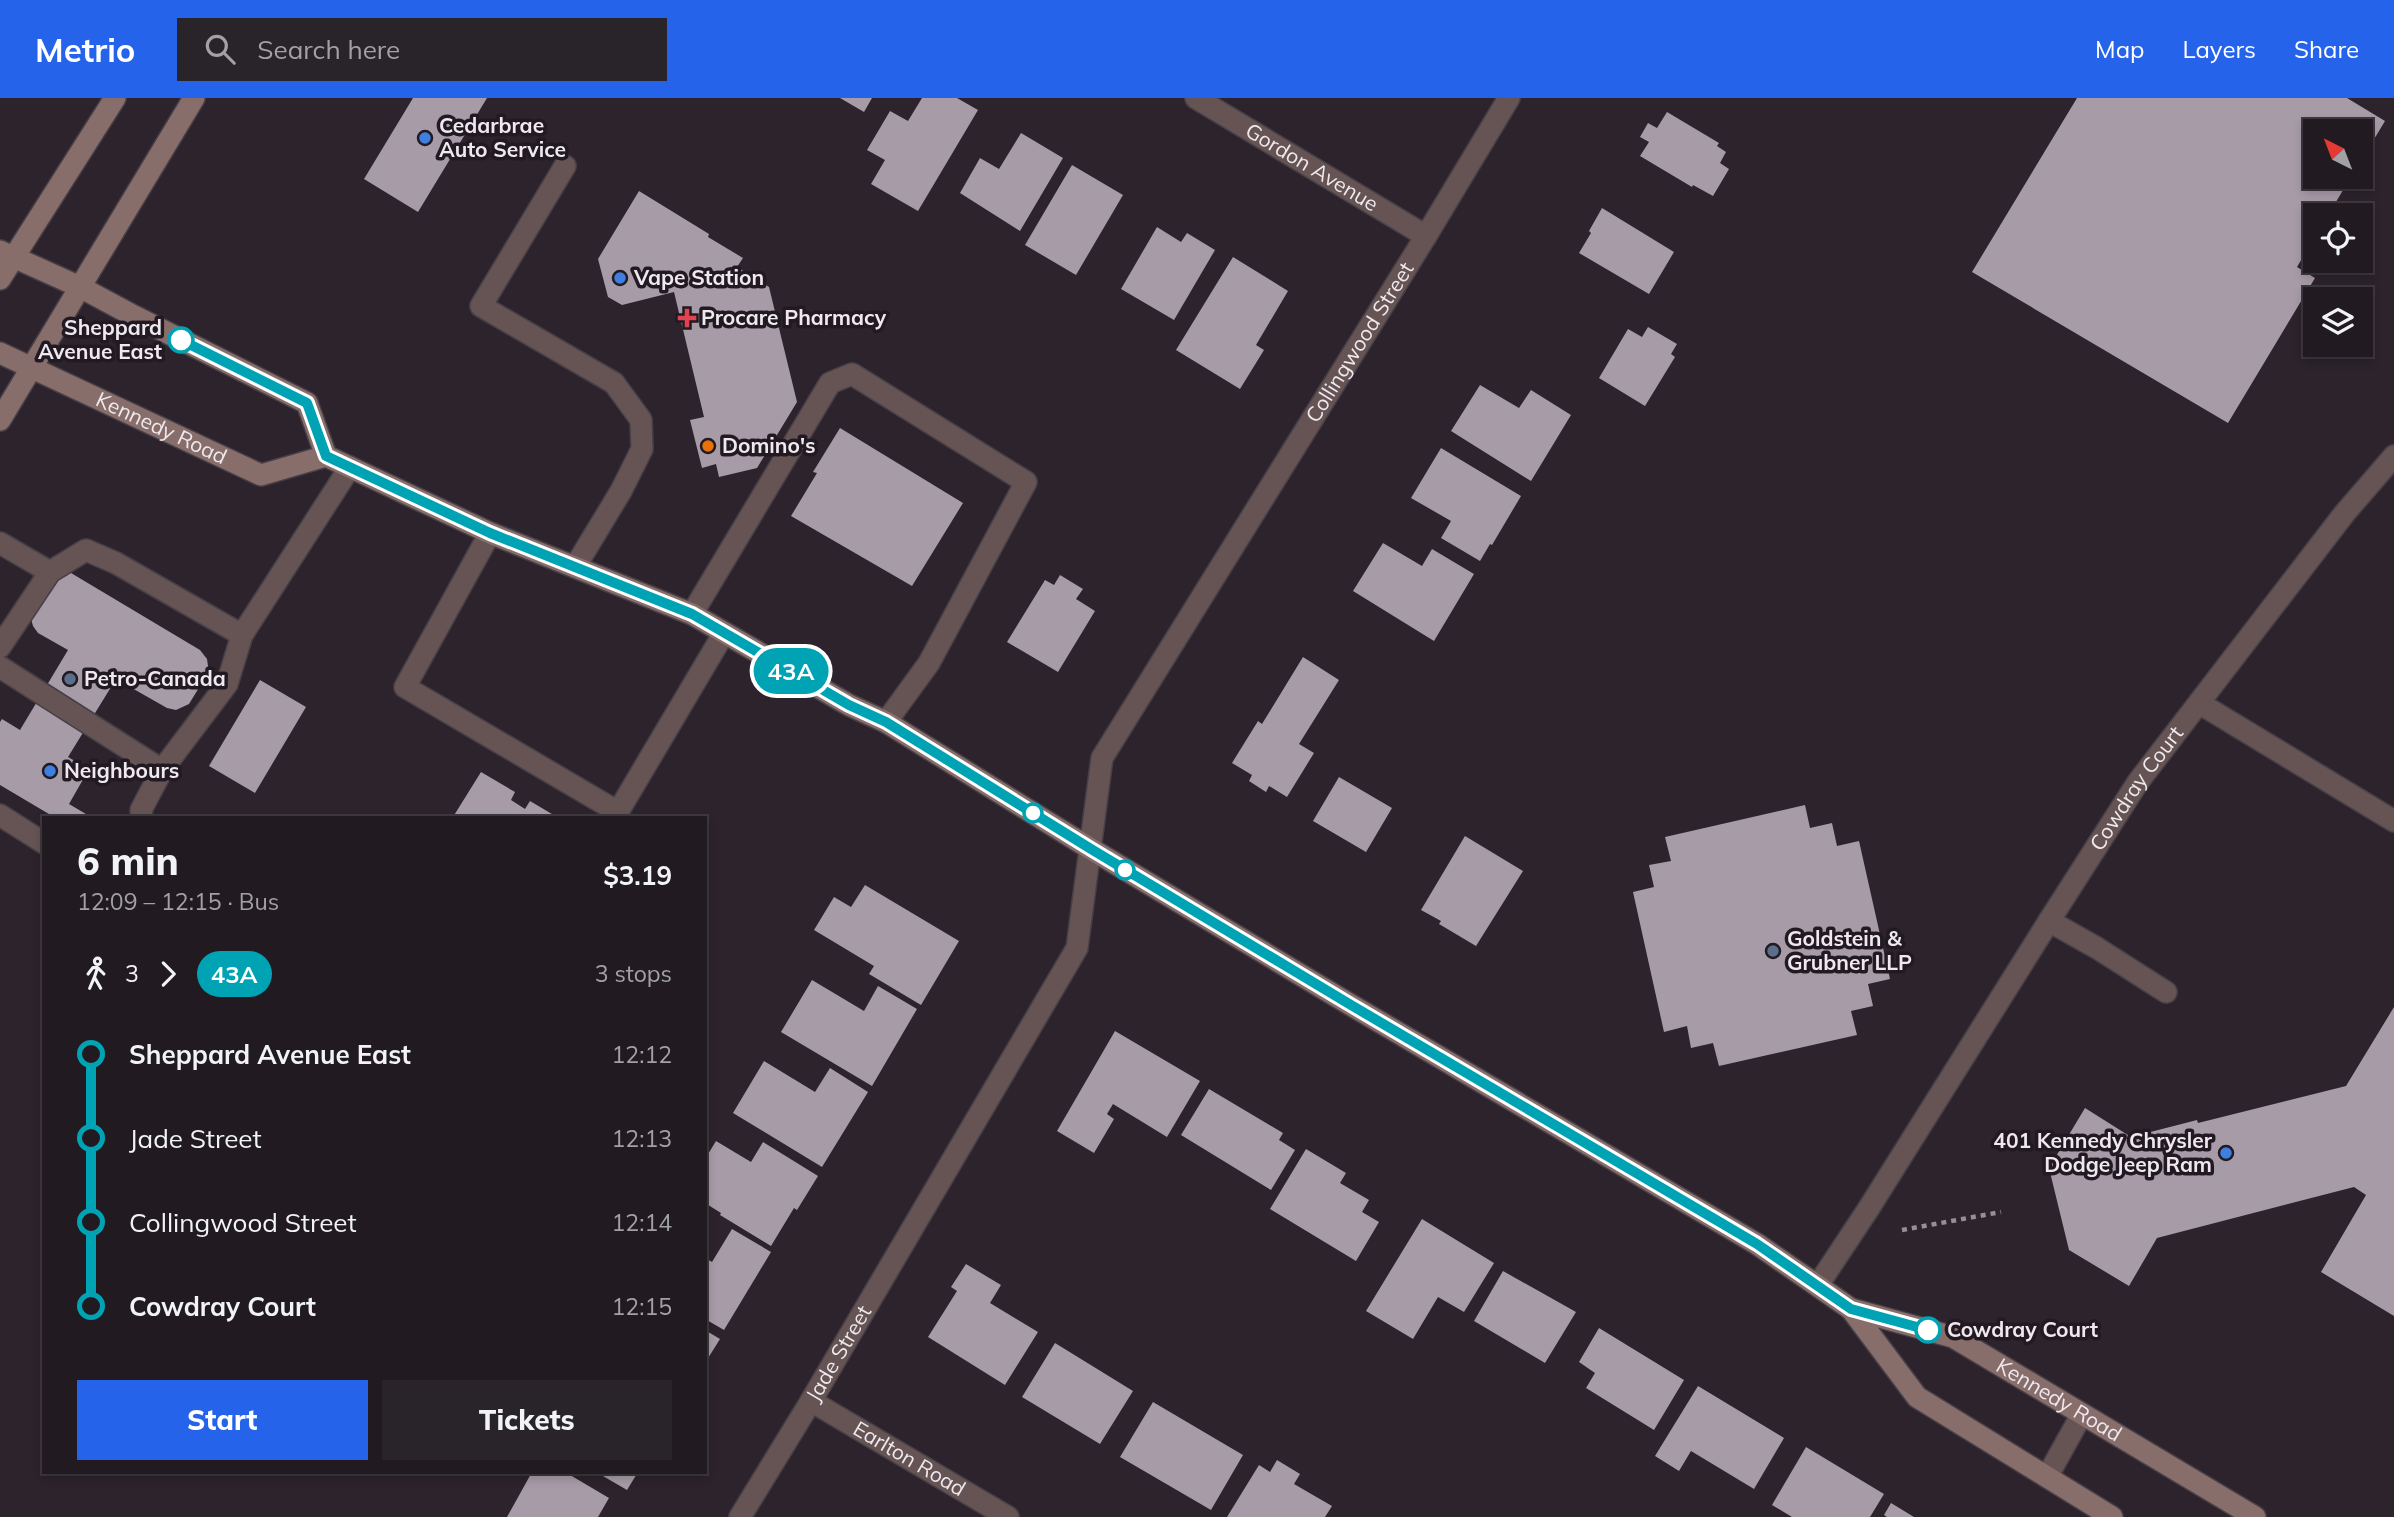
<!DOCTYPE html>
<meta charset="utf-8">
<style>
:root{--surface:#211a21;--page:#29232a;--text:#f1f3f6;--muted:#a2a1a5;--line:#3e383f;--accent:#2563eb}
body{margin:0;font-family:Mulish,sans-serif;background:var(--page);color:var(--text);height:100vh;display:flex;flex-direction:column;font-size:26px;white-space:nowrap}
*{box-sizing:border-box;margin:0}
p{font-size:23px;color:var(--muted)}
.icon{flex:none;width:38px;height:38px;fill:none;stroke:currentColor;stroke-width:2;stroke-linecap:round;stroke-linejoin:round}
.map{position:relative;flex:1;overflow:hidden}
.sheet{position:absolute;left:42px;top:718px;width:665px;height:658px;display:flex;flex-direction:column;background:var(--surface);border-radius:0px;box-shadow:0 4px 10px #0003,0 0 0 2px var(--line)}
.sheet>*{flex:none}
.badge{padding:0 14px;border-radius:23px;font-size:24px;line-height:46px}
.needle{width:46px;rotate:318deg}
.buttons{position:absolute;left:2303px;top:21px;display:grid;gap:14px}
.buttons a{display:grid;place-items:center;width:70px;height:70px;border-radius:0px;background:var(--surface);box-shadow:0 4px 10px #0003,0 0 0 2px var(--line);font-size:35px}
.map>.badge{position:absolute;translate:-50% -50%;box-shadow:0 0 0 4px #fff}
.legs{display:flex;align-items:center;gap:10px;height:77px;padding:0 35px;font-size:23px}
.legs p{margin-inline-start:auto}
.overview{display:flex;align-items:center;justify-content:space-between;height:119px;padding:0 35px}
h1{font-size:38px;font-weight:800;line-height:52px}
.button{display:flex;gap:14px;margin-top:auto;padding:14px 35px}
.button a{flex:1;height:80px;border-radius:0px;background:var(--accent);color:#fff;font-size:28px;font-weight:800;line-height:80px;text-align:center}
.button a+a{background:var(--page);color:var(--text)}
ul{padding:0 35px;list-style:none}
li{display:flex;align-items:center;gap:24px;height:84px;font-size:26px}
li i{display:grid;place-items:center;width:10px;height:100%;margin:0 9px;background:currentColor}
li i::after{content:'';width:18px;height:18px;margin:-9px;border:5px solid;border-radius:50%;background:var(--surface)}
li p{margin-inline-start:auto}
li:first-child i{background:linear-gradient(#0000 50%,currentColor 0)}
li:last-child i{background:linear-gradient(currentColor 50%,#0000 0)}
header{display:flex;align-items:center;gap:42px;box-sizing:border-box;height:98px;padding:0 35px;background:var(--accent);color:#fff}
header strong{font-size:33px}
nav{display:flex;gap:38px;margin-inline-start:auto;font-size:24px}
.search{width:490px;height:63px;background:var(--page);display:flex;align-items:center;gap:18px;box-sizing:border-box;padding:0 24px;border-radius:0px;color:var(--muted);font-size:26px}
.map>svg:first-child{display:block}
.building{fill:#a79ba7}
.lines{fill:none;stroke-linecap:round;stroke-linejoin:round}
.service-casing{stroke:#473f47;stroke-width:24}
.minor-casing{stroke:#473f47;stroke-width:24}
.secondary-casing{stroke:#473f47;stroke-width:24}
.path{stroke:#978f97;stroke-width:4.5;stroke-dasharray:5 5;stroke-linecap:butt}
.service{stroke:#655453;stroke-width:21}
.minor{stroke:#655453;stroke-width:21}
.secondary{stroke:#886e6b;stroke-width:21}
.line-1-casing{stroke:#fff;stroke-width:16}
.line-1{stroke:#00a3b4;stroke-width:10}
.shop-dot{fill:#3f7fe0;stroke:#221a22;stroke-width:2.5}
.health-dot{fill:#e0444e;stroke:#221a22;stroke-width:2.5}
.stop-1-dot{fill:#fff;stroke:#00a3b4;stroke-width:3.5}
.food-dot{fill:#e8710a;stroke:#221a22;stroke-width:2.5}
.service-dot{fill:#5c6f8a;stroke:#221a22;stroke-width:2.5}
.labels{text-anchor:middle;stroke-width:7;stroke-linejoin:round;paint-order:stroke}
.poi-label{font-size:21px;font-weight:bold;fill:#efe9ef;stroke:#221a22;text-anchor:start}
.street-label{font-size:21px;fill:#efe9ef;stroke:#221a22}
.stop-label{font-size:21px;font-weight:bold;fill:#efe9ef;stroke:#221a22;text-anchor:end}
</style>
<header>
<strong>Metrio</strong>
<div class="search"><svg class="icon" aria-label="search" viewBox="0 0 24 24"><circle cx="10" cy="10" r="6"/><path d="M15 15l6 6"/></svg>Search here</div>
<nav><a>Map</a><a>Layers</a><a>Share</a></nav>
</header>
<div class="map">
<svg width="2394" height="1419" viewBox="0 0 2394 1419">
<rect width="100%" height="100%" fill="#2c232c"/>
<path class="building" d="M413,0H487L418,114L364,81Z
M840,0H872L864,14Z
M922,0H957L978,12L918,113L871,86L885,62L867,52L890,13L908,23Z
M2077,0H2347L2385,23L2361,63V33H2315V79H2351L2328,117H2315V139L2297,169L2315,180L2228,325L1972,174Z
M1667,14L1719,45L1717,48L1726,54L1720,65L1729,71L1713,98L1693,87L1692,89L1640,58L1649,44L1640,39L1648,25L1657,30Z
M1021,35L1063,60L1020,133L960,95L980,60L999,71Z
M1072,67L1123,97L1076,177L1025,147Z
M639,93L709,136L708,139L743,160L737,169L769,189L797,304L757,370L719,379L716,366L702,370L690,322L704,319L674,194L622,207L608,199L598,161Z
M1602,110L1674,154L1649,196L1579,155L1591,135L1589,133Z
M1157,129L1181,144L1187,135L1215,152L1174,222L1121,191Z
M1233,159L1288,193L1256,247L1264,252L1240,291L1176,252Z
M1648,229L1677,246L1671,256L1675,259L1645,308L1599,280L1628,231L1642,239Z
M1480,287L1519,310L1531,292L1571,317L1531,383L1451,333Z
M840,330L963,405L912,488L791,418L817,375L813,374Z
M1441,350L1521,398L1492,447L1490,446L1480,463L1441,440L1451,423L1411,400Z
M1383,445L1422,468L1432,451L1474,476L1434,543L1353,493Z
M65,475H71L200,552L207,561L208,568V575L189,606L176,612L167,610L116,581L68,659L89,671L69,706L91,719H54L0,687V624L2,621L20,632L68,552L38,535L33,528L30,517L49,481Z
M1060,477L1083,491L1076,501L1095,513L1058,574L1007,544L1045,482L1054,487Z
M1303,559L1339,582L1299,646L1314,655L1287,699L1269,688L1266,694L1249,683L1252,677L1232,665L1258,623L1262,626Z
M260,582L306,609L255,695L209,668Z
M481,674L515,694L511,702L525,711L530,703L557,719H453Z
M1339,679L1392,710L1366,754L1313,723Z
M1805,707L1810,730L1832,725L1837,748L1859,743L1890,881L1868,886L1873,908L1851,913L1857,937L1719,968L1713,945L1691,950L1687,928L1664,934L1633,794L1654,789L1649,767L1671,763L1665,739Z
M1465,738L1523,773L1476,848L1439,826L1441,823L1421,812Z
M865,787L959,843L921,907L869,876L874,868L814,832L834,799L851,809Z
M812,882L864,913L878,888L917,911L872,988L781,934Z
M2394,909V1218L2321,1174L2366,1097L2354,1089L2157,1140L2129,1188L2069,1152L2049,1070L2085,1010L2131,1039L2197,1022L2198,1025L2346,988Z
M1115,933L1200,983L1167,1039L1113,1006L1107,1016L1114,1021L1094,1055L1057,1033Z
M764,963L815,994L830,970L868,994L822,1069L733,1015Z
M1209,991L1283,1035L1279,1042L1295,1052L1271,1092L1181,1037Z
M716,1043L751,1064L763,1044L818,1078L797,1112L794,1110L771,1148L720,1117L721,1115L705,1105V1061Z
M1306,1051L1346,1075L1340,1085L1369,1102L1362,1114L1379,1124L1356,1163L1270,1111Z
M1422,1121L1494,1165L1464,1214L1438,1199L1413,1241L1366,1213Z
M732,1131L771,1154L724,1232L705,1221V1160L712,1164Z
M966,1166L1001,1187L990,1205L1038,1234L1005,1287L928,1239L957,1193L951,1189Z
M1503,1173L1576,1214L1545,1265L1474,1223Z
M1599,1230L1684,1282L1654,1332L1586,1290L1595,1275L1579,1264Z
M705,1232L720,1241L705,1265Z
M1055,1245L1133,1293L1100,1346L1022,1299Z
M1698,1288L1784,1340L1754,1391L1691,1353L1679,1373L1655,1358Z
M1153,1304L1243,1357L1211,1412L1120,1359Z
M1806,1349L1884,1396L1870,1419H1792L1772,1407Z
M1277,1362L1300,1376L1294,1386L1332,1408L1325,1419H1227L1259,1367L1270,1374Z
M532,1374H565L609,1400L598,1419H507Z
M596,1374H638L627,1392Z
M1891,1405L1914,1419H1887L1884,1417Z"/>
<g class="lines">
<defs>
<path id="service" d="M565,68L481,208L614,285L641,322L642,351L621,393L575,469
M490,435L405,589L618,714
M0,445L50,474L86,452L116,465L242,537
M692,516L830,285L852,276L1026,384L929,565L886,624
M0,549L50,474
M0,569L162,672
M2199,605L2394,723
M0,717L44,745
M142,719L141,712L162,672L227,586L242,537L350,369
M615,719L724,535
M2049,823L2097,850L2166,894
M2047,1379L2082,1316"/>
<g id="minor">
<path id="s1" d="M1196,0L1426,138"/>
<path id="s2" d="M1818,1187L1869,1110L2049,823L2138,684L2344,416L2394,358"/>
<path id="s3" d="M811,1303L1008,1419"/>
<path id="s4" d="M740,1419L811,1303L1077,850L1102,660L1426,138L1509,0"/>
</g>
<g id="secondary">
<path d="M0,153L80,189L134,218L307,305L326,358"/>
<path d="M0,181L115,0"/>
<path id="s5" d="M0,255L261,377L326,358L490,435L692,516L849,607L886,624L1091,751L1351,907L1757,1146L1851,1211L1917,1299L2112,1419"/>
<path d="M0,322L194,0"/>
<path id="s6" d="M1851,1211L1953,1239L2255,1419"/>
</g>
</defs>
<use href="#service" class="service-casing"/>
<use href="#minor" class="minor-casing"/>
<use href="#secondary" class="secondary-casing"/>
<path class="path" d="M1902,1132L2001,1114"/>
<use href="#service" class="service"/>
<use href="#minor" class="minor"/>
<use href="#secondary" class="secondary"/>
</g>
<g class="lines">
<defs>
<path id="line-1" d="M181,242L307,305L326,358L490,435L692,516L849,607L886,624L1091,751L1351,907L1757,1146L1851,1211L1928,1232"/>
</defs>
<use href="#line-1" class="line-1-casing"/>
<use href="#line-1" class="line-1"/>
</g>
<g class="shop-dot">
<circle cx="425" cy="40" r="7"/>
<circle cx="620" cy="180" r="7"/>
<circle cx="50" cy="673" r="7"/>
<circle cx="2226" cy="1055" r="7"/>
</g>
<path class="health-dot" d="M683.5 209.5h7v7h7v7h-7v7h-7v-7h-7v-7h7z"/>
<g class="stop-1-dot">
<circle cx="181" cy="242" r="12"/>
<circle cx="1033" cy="715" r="9"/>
<circle cx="1125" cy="772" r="9"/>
<circle cx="1928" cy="1232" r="12"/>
</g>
<circle class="food-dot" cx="708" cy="348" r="7"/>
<g class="service-dot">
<circle cx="70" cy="581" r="7"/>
<circle cx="1773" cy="853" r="7"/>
</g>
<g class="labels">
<g class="poi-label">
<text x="439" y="35">Cedarbrae<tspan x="439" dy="24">Auto Service</tspan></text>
<text x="634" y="187">Vape Station</text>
<text x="701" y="227">Procare Pharmacy</text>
<text x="722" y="355">Domino's</text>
<text x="84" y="588">Petro-Canada</text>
<text x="64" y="680">Neighbours</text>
<text x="1787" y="848">Goldstein &amp;<tspan x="1787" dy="24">Grubner LLP</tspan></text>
<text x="2212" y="1050" text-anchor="end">401 Kennedy Chrysler<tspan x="2212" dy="24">Dodge Jeep Ram</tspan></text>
</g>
<g class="street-label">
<text dy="7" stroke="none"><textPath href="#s1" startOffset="135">Gordon Avenue</textPath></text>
<text dy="7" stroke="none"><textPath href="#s4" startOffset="1342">Collingwood Street</textPath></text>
<text dy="7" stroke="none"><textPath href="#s5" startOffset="178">Kennedy Road</textPath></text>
<text dy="7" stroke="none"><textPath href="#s2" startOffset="590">Cowdray Court</textPath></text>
<text dy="7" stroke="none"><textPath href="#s4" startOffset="191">Jade Street</textPath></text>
<text dy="7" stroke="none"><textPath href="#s6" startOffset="229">Kennedy Road</textPath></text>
<text dy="7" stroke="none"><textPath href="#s3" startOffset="114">Earlton Road</textPath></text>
</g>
<g class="stop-label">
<text x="162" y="237">Sheppard<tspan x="162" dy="24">Avenue East</tspan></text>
<text x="1947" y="1239" text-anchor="start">Cowdray Court</text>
</g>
</g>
</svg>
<div class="buttons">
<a><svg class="needle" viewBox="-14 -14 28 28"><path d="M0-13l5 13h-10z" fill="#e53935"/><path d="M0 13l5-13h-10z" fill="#a2a1a5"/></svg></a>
<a><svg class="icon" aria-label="locate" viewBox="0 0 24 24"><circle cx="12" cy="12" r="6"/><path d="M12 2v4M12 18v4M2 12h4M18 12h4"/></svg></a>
<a><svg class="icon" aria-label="layers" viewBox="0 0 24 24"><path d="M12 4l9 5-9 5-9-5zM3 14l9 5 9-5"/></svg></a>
</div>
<b class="badge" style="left:791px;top:573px;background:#00a3b4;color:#fff">43A</b>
<section class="sheet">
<div class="overview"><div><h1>6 min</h1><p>12:09 – 12:15 · Bus</p></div><b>$3.19</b></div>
<div class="legs"><svg class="icon" aria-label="walk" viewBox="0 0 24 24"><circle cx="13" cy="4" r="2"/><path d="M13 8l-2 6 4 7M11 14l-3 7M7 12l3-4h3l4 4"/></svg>3<svg class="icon" aria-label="forward" viewBox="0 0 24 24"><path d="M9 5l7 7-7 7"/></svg><b class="badge" style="background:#00a3b4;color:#fff">43A</b><p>3 stops</p></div>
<ul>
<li><i style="color:#00a3b4"></i><b>Sheppard Avenue East</b><p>12:12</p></li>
<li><i style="color:#00a3b4"></i><span>Jade Street</span><p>12:13</p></li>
<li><i style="color:#00a3b4"></i><span>Collingwood Street</span><p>12:14</p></li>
<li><i style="color:#00a3b4"></i><b>Cowdray Court</b><p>12:15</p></li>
</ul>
<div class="button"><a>Start</a><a>Tickets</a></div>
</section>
</div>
